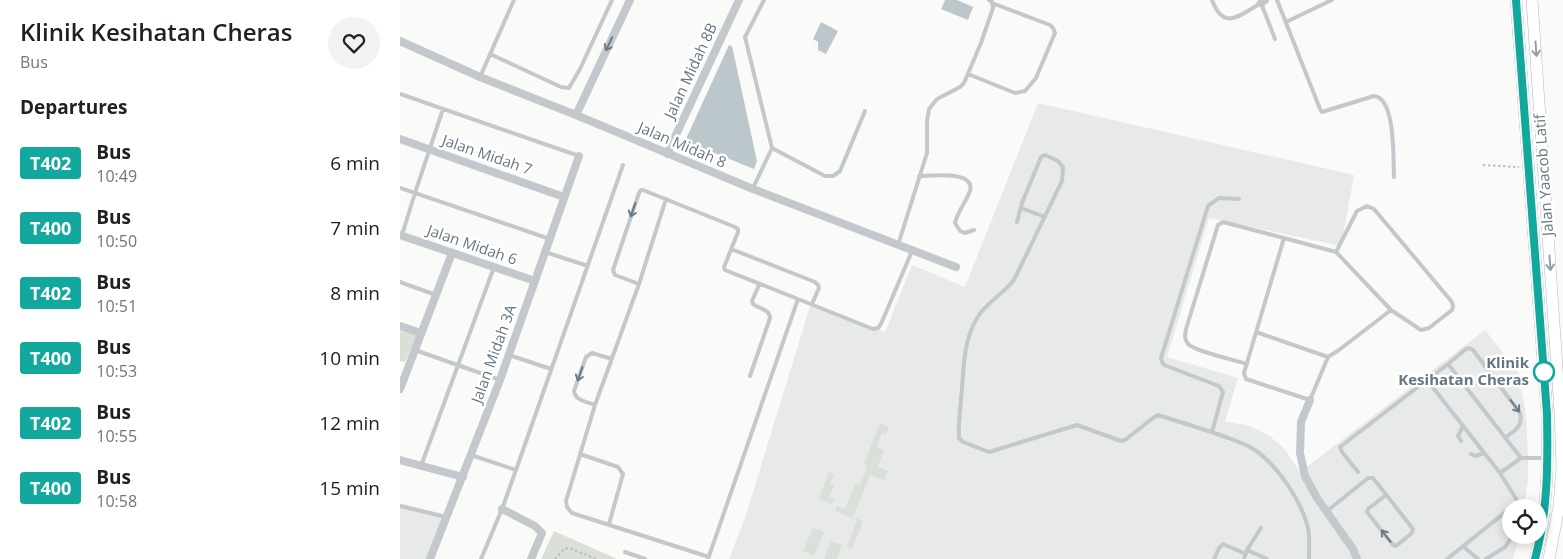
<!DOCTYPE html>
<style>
:root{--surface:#fff;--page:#f2f2f2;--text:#202124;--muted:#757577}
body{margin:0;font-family:"Open Sans",sans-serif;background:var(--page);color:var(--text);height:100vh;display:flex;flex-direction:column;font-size:19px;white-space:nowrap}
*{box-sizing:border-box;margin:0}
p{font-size:16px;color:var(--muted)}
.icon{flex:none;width:28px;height:28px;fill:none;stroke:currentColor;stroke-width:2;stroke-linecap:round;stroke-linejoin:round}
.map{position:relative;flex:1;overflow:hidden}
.panel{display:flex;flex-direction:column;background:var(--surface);width:400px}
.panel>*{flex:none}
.badge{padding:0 10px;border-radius:4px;font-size:18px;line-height:32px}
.controls{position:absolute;left:1102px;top:499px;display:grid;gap:10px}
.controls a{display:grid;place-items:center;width:45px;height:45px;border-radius:50%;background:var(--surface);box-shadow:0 2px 12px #0003;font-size:25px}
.map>.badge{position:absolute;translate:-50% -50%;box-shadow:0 0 0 2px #fff}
h2{padding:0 20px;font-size:19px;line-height:45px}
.round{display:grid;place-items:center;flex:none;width:52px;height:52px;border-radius:26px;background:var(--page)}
.head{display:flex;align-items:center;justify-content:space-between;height:85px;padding:0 20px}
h1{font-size:24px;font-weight:600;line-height:38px}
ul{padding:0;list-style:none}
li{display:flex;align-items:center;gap:15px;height:65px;padding:0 20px}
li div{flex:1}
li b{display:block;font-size:19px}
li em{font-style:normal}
li .badge{min-width:55px;font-weight:700;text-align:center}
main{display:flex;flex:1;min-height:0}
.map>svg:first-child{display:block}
.built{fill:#e8e9e9}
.green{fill:#dadfd7}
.water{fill:#bbc7cb}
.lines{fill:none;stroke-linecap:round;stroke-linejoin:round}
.secondary-casing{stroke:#b3babf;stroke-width:12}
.path{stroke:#bbbfc2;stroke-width:2;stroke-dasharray:2.5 2.5;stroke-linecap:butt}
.lane{stroke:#c3c8cc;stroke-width:4}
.street{stroke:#c3c8cc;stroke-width:8}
.secondary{stroke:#fff;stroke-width:11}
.oneway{stroke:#6a7a87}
.oneway2{stroke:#939fa8}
.line-casing{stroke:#fff;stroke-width:11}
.line{stroke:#12a89d;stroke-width:8}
.stop-dot{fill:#fff;stroke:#12a89d;stroke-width:2.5}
.labels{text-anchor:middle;stroke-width:5;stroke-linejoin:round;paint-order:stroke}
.street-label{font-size:15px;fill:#657683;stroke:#fff}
.stop-label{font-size:15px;font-weight:bold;fill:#657683;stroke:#fff;text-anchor:end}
</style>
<main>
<section class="panel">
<div class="head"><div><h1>Klinik Kesihatan Cheras</h1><p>Bus</p></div><a class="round"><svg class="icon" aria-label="heart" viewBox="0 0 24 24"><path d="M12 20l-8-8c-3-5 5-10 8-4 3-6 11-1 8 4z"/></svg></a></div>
<h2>Departures</h2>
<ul>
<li><span class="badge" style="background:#12a89d;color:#fff">T402</span><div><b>Bus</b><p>10:49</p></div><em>6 min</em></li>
<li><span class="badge" style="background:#12a89d;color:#fff">T400</span><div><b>Bus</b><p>10:50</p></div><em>7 min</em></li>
<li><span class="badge" style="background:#12a89d;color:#fff">T402</span><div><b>Bus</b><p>10:51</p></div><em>8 min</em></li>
<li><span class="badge" style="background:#12a89d;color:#fff">T400</span><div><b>Bus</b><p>10:53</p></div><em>10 min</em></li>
<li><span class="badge" style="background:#12a89d;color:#fff">T402</span><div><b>Bus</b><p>10:55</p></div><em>12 min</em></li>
<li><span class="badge" style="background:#12a89d;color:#fff">T400</span><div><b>Bus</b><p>10:58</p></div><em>15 min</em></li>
</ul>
</section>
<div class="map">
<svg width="1163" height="559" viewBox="0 0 1163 559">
<rect width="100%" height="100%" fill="#fafaf8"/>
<path class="built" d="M638,103L954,175L941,246L809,218L767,357L838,378L825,422L847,425L867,434L884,448L900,472L1085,330L1118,372L1126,414L1128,458V479L1124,507L1111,508V535H1120L1113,559H329L346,515L410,306L485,332L512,265L565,287Z
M0,503L47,515L32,559H0Z"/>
<path class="green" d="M0,331L17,335L5,362L0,361Z
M480,423L489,427L486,434L482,433L477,447L484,450L478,466L488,471L484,480L470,475L453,517L463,521L452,549L447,547L457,520L435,511L437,506L445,509L455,484L460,485L467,466L464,464Z
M429,472L434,474L430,484L434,486L429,497L434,499L432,504L419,498Z
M413,528L424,532L414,556L403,551Z
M154,531L217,559H141Z
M431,541L442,545L437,559H424Z"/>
<path class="water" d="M545,0H557L573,7L568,20L541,9Z
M421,22L438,31L426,54L418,50V42L413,39Z
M329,45L332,46L357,161L354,169L285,141Z"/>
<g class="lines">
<defs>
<path id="secondary" d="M1116,0L1147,414C1148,463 1148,511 1135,559
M1132,0L1160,412L1162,467L1159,506L1149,559"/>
</defs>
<use href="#secondary" class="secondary-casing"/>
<path class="path" d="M1083,165L1119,167
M155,559L164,549L169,548L196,559"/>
<path class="lane" d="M812,0C824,32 840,15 861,3L875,39
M877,0L920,109L922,112L974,96C996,98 993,160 994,177
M886,22L932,0
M90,54L161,87L169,88L180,69L212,0
M568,74L615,93L625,91L636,78L655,33L653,28L650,25L592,3
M80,77L114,0
M0,94L179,156
M372,148L425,176H433L440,171L465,111
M519,176C530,176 576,170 570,191C566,202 558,211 555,223L560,231L565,233L574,230
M0,188L150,239
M353,188L372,148L345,37L364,0
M266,199L239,284L195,405L166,501L167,507L172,513L309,557
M621,208L645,217
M617,222L622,203L641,157L645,155L658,161L663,167L662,181L614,280C604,293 589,301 579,315C562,340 564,371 561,400C560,412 558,426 559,438L563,442L589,452L677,425L721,441L725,440L753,418L758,415C783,423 807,430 831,439C839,442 848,445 855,450C878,466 902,502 908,528C910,538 909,549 909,559
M2,235L15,193L43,109
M498,245L527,153V121L529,109L537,99L560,87L564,83L581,43L593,8L592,2L589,0
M331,249L415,282L418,285L419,288L412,304
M145,252L188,266
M936,252L957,211L967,206L974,209L1052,302L1053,307L1052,310L1029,328L1021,330L991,310L936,252L884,238L844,373L846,379L910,400L928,357L939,350L991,310
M0,282L36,295
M239,284L215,275L213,270L239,193L241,190H243L335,227L338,229V232L324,267L325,270L398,299
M856,332L928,357
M15,350L100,380
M109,355L151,369
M847,364C835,360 796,352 788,344C784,339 785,334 786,329L818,225L823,222L884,238
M1048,364L1066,349L1069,348L1073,350L1120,413C1123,426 1116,430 1106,437
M350,376L370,318C370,309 359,309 353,304L352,301L359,285
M195,405C188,402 175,401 174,391L186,357L192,353L212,359
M812,432L823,392L819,386L764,365L762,362L761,358L808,206L819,198L839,199
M1061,441L1058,436L1063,426
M180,454L218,467L223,474L209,524
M1071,454L1075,456L1084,453
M71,455L116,470
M21,466L94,267
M958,472L942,452L940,447L1027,380
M1100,473L1121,458
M0,506L46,517
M927,511L968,478H973L1013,529L1012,533L996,546L993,545L967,512L968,509L986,495
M1064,547L1078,559
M847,550L867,559
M225,552L245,559
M81,559L102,509L116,470L223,165
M308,559L398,299L473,329L478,328L481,324L512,251
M814,559L819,548L823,544L846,554
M844,559L847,550L861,528
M1047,559L1118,502L1100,473L1027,380L1048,364L1121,458H1146
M1086,559L1105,547L1113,535"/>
<path class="street" d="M861,3L865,0
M0,41L80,77L176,115L353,189L556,267
M176,115L230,0
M0,139L164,197
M267,154L339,0
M0,235L135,281
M0,326L21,333
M0,389L52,253
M910,400L901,422L900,453L905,476L917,498L953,549L957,559
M0,460L63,477
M102,509L135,526L142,533L131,559
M30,559L100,380L179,156"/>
<use href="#secondary" class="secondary"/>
</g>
<defs><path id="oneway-shaft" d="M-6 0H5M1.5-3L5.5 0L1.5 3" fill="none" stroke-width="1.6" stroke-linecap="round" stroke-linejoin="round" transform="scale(1.25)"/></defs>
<g class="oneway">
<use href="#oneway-shaft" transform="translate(209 44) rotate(115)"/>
<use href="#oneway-shaft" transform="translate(233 210) rotate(109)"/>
<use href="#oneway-shaft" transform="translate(180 374) rotate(109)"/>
<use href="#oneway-shaft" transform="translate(1115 406) rotate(53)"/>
<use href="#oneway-shaft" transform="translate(986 536) rotate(-128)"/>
</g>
<g class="oneway2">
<use href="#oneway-shaft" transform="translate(1136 49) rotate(86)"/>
<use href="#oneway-shaft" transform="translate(1150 263) rotate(86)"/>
</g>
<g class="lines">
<defs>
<path id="line" d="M1116,0L1147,414C1148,463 1148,511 1135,559"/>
</defs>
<use href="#line" class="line-casing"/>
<use href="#line" class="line"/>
</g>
<circle class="stop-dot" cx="1144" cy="372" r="10"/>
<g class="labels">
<g class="street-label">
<text transform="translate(291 71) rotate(-65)" y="5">Jalan Midah 8B</text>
<text transform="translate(282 145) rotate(23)" y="5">Jalan Midah 8</text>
<text transform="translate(87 155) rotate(19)" y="5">Jalan Midah 7</text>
<text transform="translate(1144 175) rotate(-94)" y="5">Jalan Yaacob Latif</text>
<text transform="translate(72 245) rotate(19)" y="5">Jalan Midah 6</text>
<text transform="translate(94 354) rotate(-70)" y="5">Jalan Midah 3A</text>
</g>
<g class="stop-label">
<text x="1129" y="368">Klinik<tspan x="1129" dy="17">Kesihatan Cheras</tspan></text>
</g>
</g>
</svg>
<div class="controls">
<a><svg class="icon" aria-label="locate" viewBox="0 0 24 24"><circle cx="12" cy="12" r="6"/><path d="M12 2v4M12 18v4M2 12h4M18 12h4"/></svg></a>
</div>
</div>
</main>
